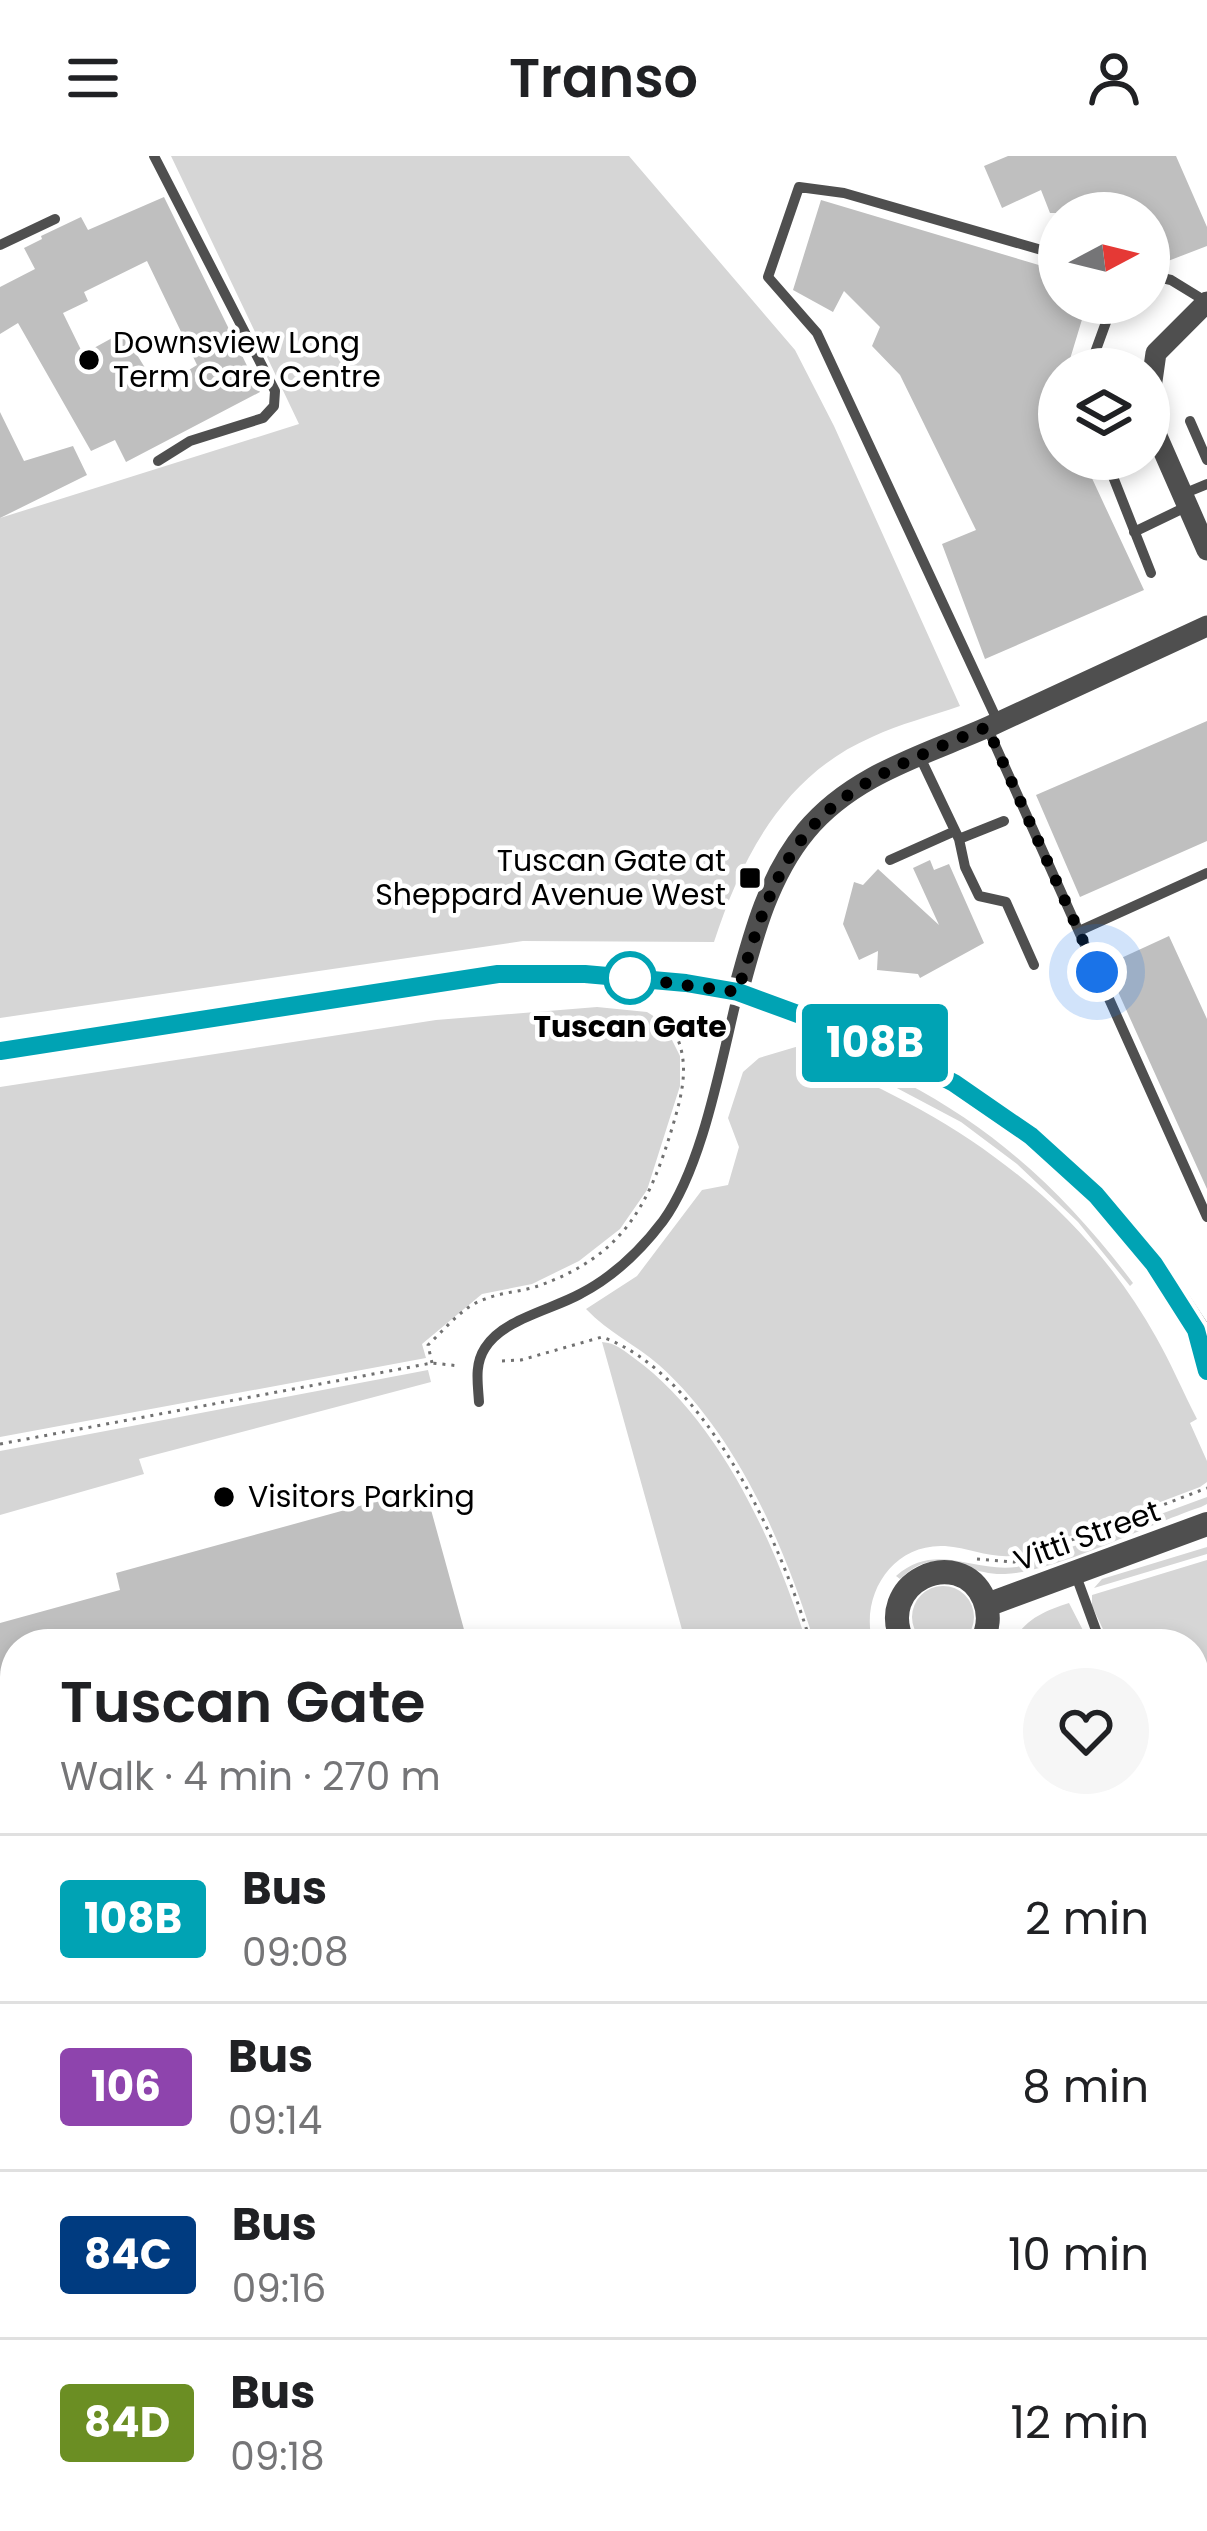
<!DOCTYPE html>
<meta charset="utf-8">
<style>
:root{--surface:#fff;--page:#f6f6f6;--text:#202124;--muted:#757577;--line:#e0e0e0}
body{margin:0;font-family:Poppins,sans-serif;background:var(--page);color:var(--text);height:100vh;display:flex;flex-direction:column;font-size:45px;white-space:nowrap}
*{box-sizing:border-box;margin:0}
p{font-size:39px;color:var(--muted)}
.icon{flex:none;width:66px;height:66px;fill:none;stroke:currentColor;stroke-width:2;stroke-linecap:round;stroke-linejoin:round}
.map{position:relative;flex:1;overflow:hidden}
.drawer{position:absolute;left:0px;top:1473px;width:1209px;height:903px;display:flex;flex-direction:column;background:var(--surface);border-radius:48px 48px 0 0;box-shadow:0 6px 18px #0003}
.drawer>*{flex:none}
.badge{padding:0 24px;border-radius:9px;font-size:42px;line-height:78px}
.needle{width:78px;rotate:83deg}
.tools{position:absolute;left:1038px;top:36px;display:grid;gap:24px}
.tools a{display:grid;place-items:center;width:132px;height:132px;border-radius:50%;background:var(--surface);box-shadow:0 6px 18px #0003;font-size:60px}
.you{position:absolute;width:60px;height:60px;margin:-30px;border:9px solid #fff;border-radius:50%;background:#1a73e8;box-shadow:0 0 0 18px #1a73e833}
.map>.badge{position:absolute;translate:-50% -50%;box-shadow:0 0 0 6px #fff}
.round{display:grid;place-items:center;flex:none;width:126px;height:126px;border-radius:63px;background:var(--page)}
.head{display:flex;align-items:center;justify-content:space-between;height:204px;padding:0 60px}
h1{font-size:57px;font-weight:600;line-height:90px}
ul{padding:0;list-style:none}
li{display:flex;align-items:center;gap:36px;height:168px;padding:0 60px;border-top:3px solid var(--line)}
li div{flex:1}
li b{display:block;font-size:45px}
li em{font-style:normal}
li .badge{min-width:132px;font-weight:700;text-align:center}
header{display:flex;justify-content:space-between;align-items:center;height:156px;padding:0 60px;background:var(--surface);font-size:54px;font-weight:600}
.map>svg:first-child{display:block}
.green{fill:#d6d6d6}
.building{fill:#bfbfbf;fill-rule:evenodd}
.lines{fill:none;stroke-linecap:round;stroke-linejoin:round}
.path{stroke:#717171;stroke-width:3;stroke-dasharray:3 6;stroke-linecap:butt}
.service{stroke:#4f4f4f;stroke-width:10}
.minor{stroke:#4f4f4f;stroke-width:21}
.tertiary{stroke:#4f4f4f;stroke-width:24}
.secondary{stroke:#1c1c1c;stroke-width:24}
.rail-casing{stroke:#000;stroke-width:10}
.rail{stroke:#fff;stroke-width:6;stroke-dasharray:18;stroke-linecap:butt}
.line-casing{stroke:#fff;stroke-width:27}
.line{stroke:#00a3b4;stroke-width:18}
.walk{stroke:#000;stroke-width:12;stroke-dasharray:0 21.6}
.poi-dot{fill:#000;stroke:#fff;stroke-width:4.5}
.stop-dot{fill:#fff;stroke:#00a3b4;stroke-width:6}
.labels{text-anchor:middle;stroke-width:9;stroke-linejoin:round;paint-order:stroke}
.poi-label{font-size:30px;fill:#000;stroke:#fff;text-anchor:start}
.stop-label{font-size:30px;font-weight:bold;fill:#000;stroke:#fff}
.street-label{font-size:30px;fill:#000;stroke:#fff}
</style>
<header><svg class="icon" aria-label="menu" viewBox="0 0 24 24"><path d="M4 6h16M4 12h16M4 18h16"/></svg>Transo<svg class="icon" aria-label="person" viewBox="0 0 24 24"><circle cx="12" cy="8" r="4"/><path d="M4 21q1-7 8-7t8 7"/></svg></header>
<div class="map">
<svg width="1207" height="2375" viewBox="0 0 1207 2375">
<rect width="100%" height="100%" fill="#fff"/>
<path class="green" d="M171,0H629L795,194L834,270L960,550C931,560 900,568 872,581C784,619 742,700 714,786L523,785L0,862V362L299,268Z
M597,851L647,856L663,866L680,900V930L647,1034L620,1073L579,1105L532,1128L482,1138L422,1188L426,1202L0,1281V931L436,864Z
M799,890C838,891 871,908 904,926C999,975 1069,1042 1133,1127L1130,1130L1078,1066L1017,1008L961,966L876,921L815,896L814,904C954,958 1081,1046 1156,1181C1171,1207 1183,1236 1197,1263L1190,1267L1207,1305V1326L1200,1331L1020,1399C992,1404 972,1392 945,1390C892,1387 859,1440 873,1488H815C784,1389 738,1280 659,1209C635,1188 609,1177 586,1153L637,1120L702,1034L728,1029L739,991L728,962L743,916L759,902Z
M602,1186C616,1187 623,1194 634,1202C720,1264 776,1389 807,1488H686Z
M428,1214L431,1226L139,1303L144,1318L0,1359V1295Z
M1207,1341V1348L1201,1351C1149,1368 1056,1416 1005,1418C964,1420 939,1385 900,1423L896,1420C936,1385 972,1417 1017,1411Z
M1207,1391V1398L1094,1432L1102,1423Z
M1207,1404V1658L1194,1635V1488H1110L1092,1450V1439Z
M912 1461a31 31 0 1 1 62 0a31 31 0 1 1-62 0Z
M1069,1447L1090,1488H1014C1021,1464 1047,1454 1069,1447Z
M1194,2057L1207,2082V2375H854L839,2361H1194Z
M56,2361H769L785,2375H49Z"/>
<path class="building" d="M1008,0H1176L1207,71V90L1155,110L1149,99V57H1130L1127,50L1111,57H1050L1041,34L1002,52L984,10Z
M164,41L260,236L126,306L115,284L91,295L18,167L0,178V131L35,113L24,92L42,83L41,80L81,61L88,74ZM147,105L197,209L158,233L123,176L83,198L63,157L88,145L84,136Z
M821,44L1059,115V147H1087L1067,213H1059V223L1047,225L1059,251V303H1083L1144,434L985,503L942,388L976,374L900,219L872,190L880,171L844,135L833,156L793,134Z
M0,256L24,305L73,290L87,319L0,362Z
M1207,565V685L1080,741L1036,639Z
M930,704L934,714L949,708L984,787L920,822L918,818L877,814L878,795L859,804L843,768L854,726L863,729L878,713L939,769L913,712Z
M1169,780L1207,863V1033L1106,809Z
M425,1332L468,1488H15V1954L0,1958V1467L120,1434L116,1417Z"/>
<g class="lines">
<path class="path" d="M502,1205L521,1204L602,1181C707,1218 782,1389 811,1488
M432,1207L428,1189C445,1173 463,1150 485,1143C502,1136 521,1136 538,1130C623,1100 649,1050 673,969C684,932 692,898 667,864
M0,1288L432,1207L460,1210
M977,1403L1014,1406L1207,1332
M875,1474L878,1488
M1194,1803L1207,1799
M1194,2048L1207,2073
M447,2375L461,2361"/>
<path class="service" d="M154,0L275,235L274,250L263,262L190,285L158,305
M0,89L55,63
M1149,119L1171,124L1207,146
M1089,213L1113,147
M1190,265L1207,304
M1106,303L1151,417
M1183,338L1207,328
M1134,376L1188,350
M998,566L817,177L768,121L799,31L844,37L1059,99
M987,571L1207,1061
M919,599L959,683L1004,665
M959,683L965,711L979,740L1006,746L1034,809
M890,704L955,675
M1079,775L1207,717
M479,1246C478,1228 474,1209 485,1192C503,1163 551,1154 580,1138C613,1121 641,1094 663,1065C703,1010 721,905 738,837
M1075,1417L1101,1488
M1194,1653L1207,1676
M1194,2012L1207,2006
M0,2020L15,2016"/>
<path class="minor" d="M1149,246L1156,197L1207,146
M1149,262L1207,394
M738,836C753,780 768,721 806,675C855,616 929,598 997,567C1067,535 1137,502 1207,470
M797,2361L811,2375
M30,2375L37,2361"/>
<path class="tertiary" d="M987,1449L1207,1368
M904,1488C872,1427 959,1387 984,1443C990,1458 989,1474 980,1488"/>
<path class="secondary" d="M0,895L498,818H585L686,827L738,836L874,886L954,927L1031,980L1096,1039L1154,1108L1207,1188
M1196,1177L1207,1215"/>
<defs>
<path id="rail" d="M1194,1787L1207,1784
M0,2117L15,2112"/>
</defs>
<use href="#rail" class="rail-casing"/>
<use href="#rail" class="rail"/>
</g>
<g class="lines">
<defs>
<path id="line" d="M0,895L498,818H585L686,827L738,836L874,886L954,927L1031,980L1096,1039L1154,1108L1196,1174L1207,1215"/>
</defs>
<use href="#line" class="line-casing"/>
<use href="#line" class="line"/>
<path class="walk" d="M630,822L616,820L738,836C786,661 824,638 987,571L1097,816"/>
</g>
<g class="poi-dot">
<circle cx="89" cy="204" r="12"/>
<rect x="738" y="710" width="24" height="24" rx="6"/>
<circle cx="224" cy="1341" r="12"/>
</g>
<circle class="stop-dot" cx="630" cy="822" r="24"/>
<g class="labels">
<g class="poi-label">
<text x="113" y="197">Downsview Long<tspan x="113" dy="34">Term Care Centre</tspan></text>
<text x="726" y="715" text-anchor="end">Tuscan Gate at<tspan x="726" dy="34">Sheppard Avenue West</tspan></text>
<text x="248" y="1351">Visitors Parking</text>
</g>
<g class="stop-label">
<text x="630" y="881">Tuscan Gate</text>
</g>
<g class="street-label">
<text transform="translate(1087 1380) rotate(-20)" y="10">Vitti Street</text>
</g>
</g>
</svg>
<div class="tools">
<a><svg class="needle" viewBox="-14 -14 28 28"><path d="M0-13l5 13h-10z" fill="#e53935"/><path d="M0 13l5-13h-10z" fill="#757577"/></svg></a>
<a><svg class="icon" aria-label="layers" viewBox="0 0 24 24"><path d="M12 4l9 5-9 5-9-5zM3 14l9 5 9-5"/></svg></a>
</div>
<div class="you" style="left:1097px;top:816px"></div>
<b class="badge" style="left:875px;top:887px;background:#00a3b4;color:#fff">108B</b>
<section class="drawer">
<div class="head"><div><h1>Tuscan Gate</h1><p>Walk · 4 min · 270 m</p></div><a class="round"><svg class="icon" aria-label="heart" viewBox="0 0 24 24"><path d="M12 20l-8-8c-3-5 5-10 8-4 3-6 11-1 8 4z"/></svg></a></div>
<ul>
<li><span class="badge" style="background:#00a3b4;color:#fff">108B</span><div><b>Bus</b><p>09:08</p></div><em>2 min</em></li>
<li><span class="badge" style="background:#8e44ad;color:#fff">106</span><div><b>Bus</b><p>09:14</p></div><em>8 min</em></li>
<li><span class="badge" style="background:#003b80;color:#fff">84C</span><div><b>Bus</b><p>09:16</p></div><em>10 min</em></li>
<li><span class="badge" style="background:#6b8e23;color:#fff">84D</span><div><b>Bus</b><p>09:18</p></div><em>12 min</em></li>
</ul>
</section>
</div>
